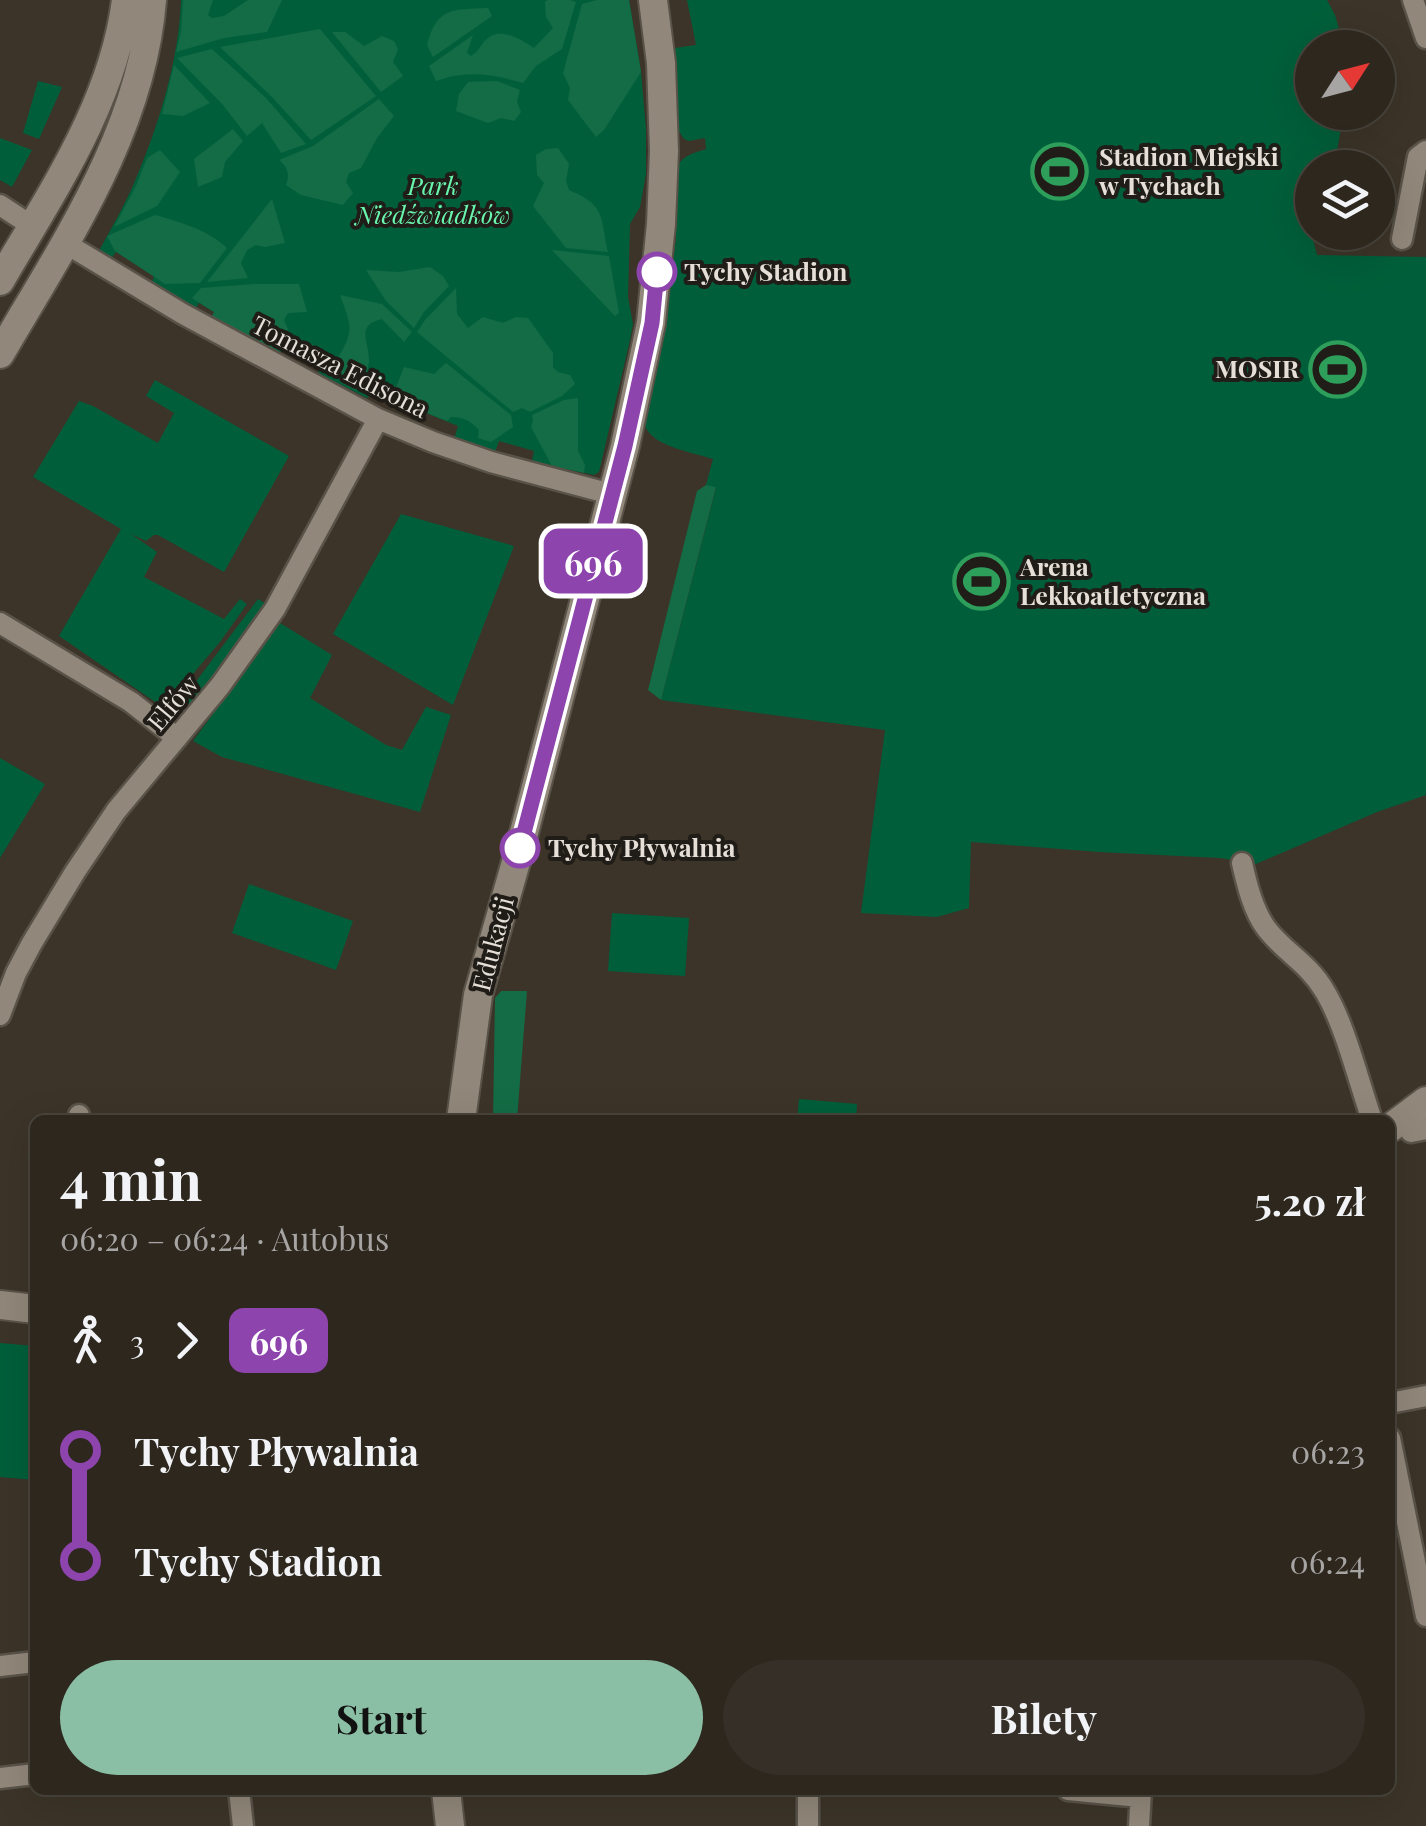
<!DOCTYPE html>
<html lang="pl">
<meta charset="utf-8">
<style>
:root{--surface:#2d271e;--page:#352f27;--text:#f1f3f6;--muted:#a7a5a4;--line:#48443c;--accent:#8abfa5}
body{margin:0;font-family:"Playfair Display",serif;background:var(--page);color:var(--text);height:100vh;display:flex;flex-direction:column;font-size:38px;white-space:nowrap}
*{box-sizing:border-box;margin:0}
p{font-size:32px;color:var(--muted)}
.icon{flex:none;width:55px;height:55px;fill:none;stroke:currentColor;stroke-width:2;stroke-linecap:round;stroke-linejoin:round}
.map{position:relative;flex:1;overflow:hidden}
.sheet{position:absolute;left:30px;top:1115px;width:1365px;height:680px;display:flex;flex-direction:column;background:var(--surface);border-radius:15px;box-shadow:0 10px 40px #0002,0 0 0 2px var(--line)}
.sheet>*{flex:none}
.badge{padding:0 20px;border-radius:15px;font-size:35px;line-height:65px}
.needle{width:65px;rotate:54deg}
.fabs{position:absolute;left:1295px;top:30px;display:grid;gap:20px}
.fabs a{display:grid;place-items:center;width:100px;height:100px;border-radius:50%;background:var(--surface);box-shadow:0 10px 40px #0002,0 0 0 2px var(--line);font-size:50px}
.map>.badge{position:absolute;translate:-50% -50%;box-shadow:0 0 0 5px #fff}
.legs{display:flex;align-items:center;gap:15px;height:110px;padding:0 30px;font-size:32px}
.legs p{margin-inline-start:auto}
.overview{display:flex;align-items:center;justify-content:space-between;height:170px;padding:0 30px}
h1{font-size:55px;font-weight:700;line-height:75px}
.button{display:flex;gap:20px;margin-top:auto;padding:20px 30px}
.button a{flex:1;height:115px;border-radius:60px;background:var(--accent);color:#111;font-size:40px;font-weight:700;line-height:115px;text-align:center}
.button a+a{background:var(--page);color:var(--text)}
ul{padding:0 30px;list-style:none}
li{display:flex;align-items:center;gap:35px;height:110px;font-size:38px}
li i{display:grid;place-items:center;width:15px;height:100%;margin:0 12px;background:currentColor}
li i::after{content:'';width:25px;height:25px;margin:-12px;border:8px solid;border-radius:50%;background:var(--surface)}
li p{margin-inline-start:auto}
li:first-child i{background:linear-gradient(#0000 50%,currentColor 0)}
li:last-child i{background:linear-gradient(currentColor 50%,#0000 0)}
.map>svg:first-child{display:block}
.green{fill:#005f3a}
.forest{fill:#136c45}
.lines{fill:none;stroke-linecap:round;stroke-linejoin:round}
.street-casing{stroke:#595248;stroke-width:25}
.secondary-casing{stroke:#595248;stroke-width:32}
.street{stroke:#91877a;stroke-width:20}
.secondary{stroke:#91877a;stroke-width:28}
.line-1-casing{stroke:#fff;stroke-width:22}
.line-1{stroke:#8e44ad;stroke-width:15}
.stop-1-dot{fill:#fff;stroke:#8e44ad;stroke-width:5}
.labels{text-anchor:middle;stroke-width:8;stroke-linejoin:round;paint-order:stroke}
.poi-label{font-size:25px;font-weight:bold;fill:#e5dfd8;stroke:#201c17;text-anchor:start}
.park-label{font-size:25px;font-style:italic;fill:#69f5ae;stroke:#201c17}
.stop-label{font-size:25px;font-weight:bold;fill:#e5dfd8;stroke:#201c17;text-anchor:start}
.street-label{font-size:25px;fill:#e5dfd8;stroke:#201c17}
</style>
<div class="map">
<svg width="1426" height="1826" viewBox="0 0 1426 1826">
<rect width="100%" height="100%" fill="#3c3428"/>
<path class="green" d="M181,0H629L641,72L646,128V174L640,207L630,224L628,297L633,324L630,340L599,472L594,475L532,461L534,451L499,441L495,452L454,439L458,426L414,408L412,412L371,395L367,398L318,373L322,365L285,346L278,356L211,319L214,312L199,303L195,310L151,285L154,276L116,252L110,260L98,253C110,230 124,207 134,183C158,128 179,60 181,0Z
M687,0H1327L1335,15L1344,47L1312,48V112L1344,113L1334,167L1312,168V232L1315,233L1313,239L1317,255L1426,257V795L1377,812L1256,864L1220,858L1099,852L971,842L969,908L937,917L861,913L885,730L661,700L716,488L706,485L713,459C692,452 649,446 644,423L670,289L676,239V168C682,156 693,153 706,149L705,138L689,141L684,139L674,124L676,62L675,48L696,45Z
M38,81L62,87L39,139L23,133Z
M0,138L32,150L12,187L0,180Z
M155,380L289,456L224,572L158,535H154L146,541L131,534L157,552L144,577L224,619L240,599L247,604L220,642L164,708L59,636L121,529L33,477L79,401L93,406L158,443L174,413L146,396Z
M401,514L514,546L453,705L333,634Z
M258,599L271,607L191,708L182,700Z
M280,623L332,655L310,698L386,745L402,750L426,707L451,715L420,812L222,757L193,741Z
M0,758L45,784L0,858Z
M249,884L353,921L336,970L232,933Z
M612,913L689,918L685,976L608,971Z
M799,1099L857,1104L856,1120H797Z
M0,1343L35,1346V1480L0,1477Z"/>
<path class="forest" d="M183,0H213L208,15L212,18L224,16L248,0H282L267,32L224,38L176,52L181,32Z
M548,0H570L576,2L562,49L536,66L523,83C493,74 465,70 436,81L429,66L473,35L467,53L471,56C480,51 480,44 488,38C502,27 522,40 534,48L553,28L546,17L545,2Z
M597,0H629L641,72L604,130L596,137L568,100L570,88L563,73L582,4Z
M488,8L492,16L433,57L427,45C437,6 453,10 488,8Z
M320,29L376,96L311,140L272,97L220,47Z
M345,32L364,46L382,36L394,41L398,49L393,62L403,76L381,92L332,32Z
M212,49L266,98L306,144L281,153L262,123L247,136L223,105L177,58Z
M174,65L210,103L183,116L162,114Z
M497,81L520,90L517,102L521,112L514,121L501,118L488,123L456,111L459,94L468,82Z
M379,99L394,116L377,138L361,168L349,173L346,182L353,193L343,205L301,195L286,185C290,175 288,167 279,160L313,146Z
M233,129L243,141L225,162L222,177L198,187L194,159Z
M558,148L569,164L566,181L569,190C606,206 600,215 608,252L566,248L533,206L544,183L537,175L536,155L546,149Z
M160,150L180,172L157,206L114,227L136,186L147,158Z
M272,199L285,243L265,247L256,245L247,250L241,263L248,278L207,282Z
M155,215C180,222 208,230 227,248L200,283L165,284L115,251L107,236Z
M552,250L609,256L619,313L615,316Z
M430,267L443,276L449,286L424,312L414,328L386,301L366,270L399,272Z
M254,284H299L307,312L288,313L284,320L288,329L278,356L211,319L214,312L192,298L201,288Z
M456,288L457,314L468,328L483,317L503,323L516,317L528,318L553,353V367L558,372L570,375L575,384L562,396L530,412L522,408L513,412L417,332L425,320Z
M340,295L382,304L412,332L404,342L382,319C355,325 369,342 369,360C369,373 362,381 355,390L340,382L337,373L341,366L337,359C356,330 350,324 340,295Z
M446,363L511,415L513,427L491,442L478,438L479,430C472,422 463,416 451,417L447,421L414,408L412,412L390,403L404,367L434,374Z
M578,398V451L585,465L584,473L552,466L531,427L533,420L532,415L564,400Z
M706,485L716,487L661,700L648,690L697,491Z
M501,991H527L517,1120H493L495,998Z"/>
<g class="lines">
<defs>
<path id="street" d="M1413,0L1426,38
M0,205L32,226
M1402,239L1418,157L1426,151
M65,243L183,314L378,419L433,442L491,462L611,494
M0,623L131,702L177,738
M1242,863C1247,885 1253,910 1266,928C1283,951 1309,964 1324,990C1345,1024 1358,1080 1372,1120
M0,1015L16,973L32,943L75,872L116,811L220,686L275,609L378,419
M79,1120V1115
M1411,1132L1426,1129
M1390,1403L1426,1396
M1390,1438L1426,1616
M0,1666L35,1662
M0,1778L35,1774
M239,1790L243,1826
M808,1790V1826
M1068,1790L1140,1797
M1139,1826L1141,1790"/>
<path id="secondary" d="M0,281C51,193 113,104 126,0
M0,354C64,244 142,131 152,0
M461,1120L478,995L520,848L625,446L651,323L661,224L664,151L661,63L653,0
M1390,1128L1426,1101
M0,1305L35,1309
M446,1790L450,1826"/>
</defs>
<use href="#street" class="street-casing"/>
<use href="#secondary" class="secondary-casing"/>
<use href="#street" class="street"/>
<use href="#secondary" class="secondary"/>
</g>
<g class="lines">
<defs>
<path id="line-1" d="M520,848L625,446L652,323L657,272"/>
</defs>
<use href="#line-1" class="line-1-casing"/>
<use href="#line-1" class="line-1"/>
</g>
<defs>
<symbol id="stadium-ring" viewBox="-11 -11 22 22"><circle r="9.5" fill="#201c17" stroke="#2e9e5b" stroke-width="1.5"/><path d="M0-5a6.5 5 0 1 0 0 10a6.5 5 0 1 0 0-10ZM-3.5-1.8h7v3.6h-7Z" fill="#2e9e5b"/></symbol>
</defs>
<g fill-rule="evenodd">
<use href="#stadium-ring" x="1028" y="140" width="63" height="63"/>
<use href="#stadium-ring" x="1306" y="338" width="63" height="63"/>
<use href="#stadium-ring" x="950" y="550" width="63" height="63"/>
</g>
<g class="stop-1-dot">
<circle cx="657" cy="272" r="18"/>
<circle cx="520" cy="848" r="18"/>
</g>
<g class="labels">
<g class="poi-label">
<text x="1099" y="166">Stadion Miejski<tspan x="1099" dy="29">w Tychach</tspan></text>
<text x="1299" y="378" text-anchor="end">MOSIR</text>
<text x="1020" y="576">Arena<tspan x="1020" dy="29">Lekkoatletyczna</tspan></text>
</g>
<g class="park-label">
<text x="433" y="195">Park<tspan x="433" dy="29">Niedźwiadków</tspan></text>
</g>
<g class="stop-label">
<text x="684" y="281">Tychy Stadion</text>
<text x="548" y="857">Tychy Pływalnia</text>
</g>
<g class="street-label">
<text transform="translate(340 367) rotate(27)" y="9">Tomasza Edisona</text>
<text transform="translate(173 703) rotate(-50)" y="9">Elfów</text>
<text transform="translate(493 944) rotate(-75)" y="9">Edukacji</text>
</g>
</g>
</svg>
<div class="fabs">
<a><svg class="needle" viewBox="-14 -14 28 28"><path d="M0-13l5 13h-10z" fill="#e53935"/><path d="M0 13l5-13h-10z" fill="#a7a5a4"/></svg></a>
<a><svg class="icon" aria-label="layers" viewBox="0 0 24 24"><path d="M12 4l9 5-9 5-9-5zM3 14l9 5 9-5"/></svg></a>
</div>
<b class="badge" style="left:593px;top:561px;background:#8e44ad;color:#fff">696</b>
<section class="sheet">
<div class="overview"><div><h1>4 min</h1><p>06:20 – 06:24 · Autobus</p></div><b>5.20 zł</b></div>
<div class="legs"><svg class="icon" aria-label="walk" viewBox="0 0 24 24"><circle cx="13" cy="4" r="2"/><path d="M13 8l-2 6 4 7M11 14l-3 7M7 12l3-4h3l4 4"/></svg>3<svg class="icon" aria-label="forward" viewBox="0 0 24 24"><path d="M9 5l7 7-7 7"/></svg><b class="badge" style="background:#8e44ad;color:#fff">696</b></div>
<ul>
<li><i style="color:#8e44ad"></i><b>Tychy Pływalnia</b><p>06:23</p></li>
<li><i style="color:#8e44ad"></i><b>Tychy Stadion</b><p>06:24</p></li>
</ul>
<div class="button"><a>Start</a><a>Bilety</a></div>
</section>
</div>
